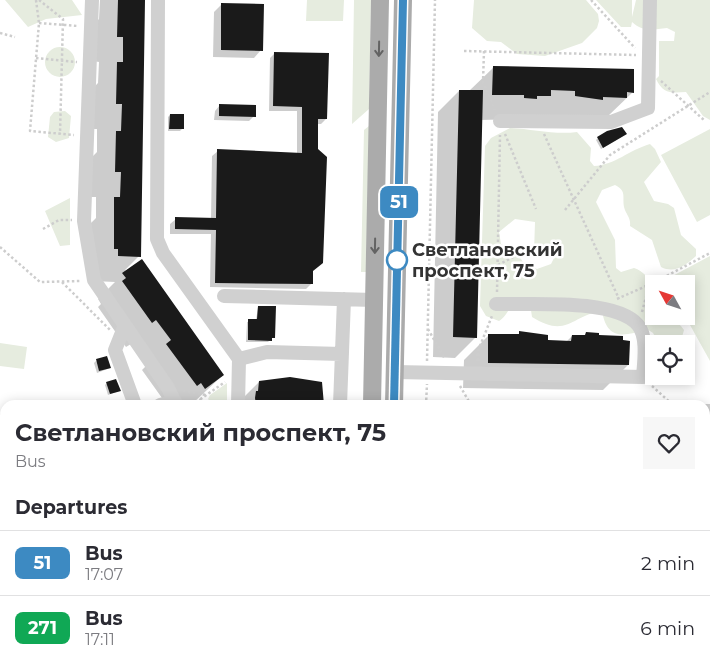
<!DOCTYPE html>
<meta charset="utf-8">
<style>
:root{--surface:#fff;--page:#f7f7f7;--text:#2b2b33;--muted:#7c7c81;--line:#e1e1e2}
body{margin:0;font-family:Montserrat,sans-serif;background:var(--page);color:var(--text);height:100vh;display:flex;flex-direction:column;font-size:19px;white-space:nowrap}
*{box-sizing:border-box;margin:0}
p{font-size:16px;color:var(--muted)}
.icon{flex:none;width:28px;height:28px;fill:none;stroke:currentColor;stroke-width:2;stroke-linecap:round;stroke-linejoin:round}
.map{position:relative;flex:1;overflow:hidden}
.details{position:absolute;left:0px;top:400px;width:710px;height:270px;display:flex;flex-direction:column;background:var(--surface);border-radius:15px 15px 0 0;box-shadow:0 2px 12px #0003}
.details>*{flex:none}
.badge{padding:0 10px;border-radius:8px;font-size:18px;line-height:32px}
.needle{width:32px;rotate:310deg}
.controls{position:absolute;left:645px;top:275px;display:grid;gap:10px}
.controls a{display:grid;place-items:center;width:50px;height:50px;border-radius:0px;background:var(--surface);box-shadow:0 2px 12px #0003;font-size:25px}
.map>.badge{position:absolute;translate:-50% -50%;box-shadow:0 0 0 2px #fff}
h2{padding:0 15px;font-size:19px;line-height:45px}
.round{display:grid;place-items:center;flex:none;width:52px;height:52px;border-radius:0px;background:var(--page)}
.overview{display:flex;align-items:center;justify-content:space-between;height:85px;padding:0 15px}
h1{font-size:24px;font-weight:700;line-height:38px}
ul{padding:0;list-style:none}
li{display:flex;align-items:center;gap:15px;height:65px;padding:0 15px;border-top:1px solid var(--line)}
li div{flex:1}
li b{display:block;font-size:19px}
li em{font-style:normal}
li .badge{min-width:55px;font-weight:700;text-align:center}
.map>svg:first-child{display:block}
.green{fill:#e6ecdf;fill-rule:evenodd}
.shadow{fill:#0003}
.building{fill:#1a1a1a}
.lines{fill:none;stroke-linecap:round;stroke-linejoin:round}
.path{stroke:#cdcdcd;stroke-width:2.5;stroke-dasharray:2.5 2.5;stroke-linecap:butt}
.minor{stroke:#d0d0d0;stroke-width:14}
.major{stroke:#ababab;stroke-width:18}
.oneway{stroke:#636363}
.line-casing{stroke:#fff;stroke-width:11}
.line{stroke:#3d8ac2;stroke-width:8}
.stop-dot{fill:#fff;stroke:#3d8ac2;stroke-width:2.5}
.labels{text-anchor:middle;stroke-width:5;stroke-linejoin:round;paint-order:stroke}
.stop-label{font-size:18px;font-weight:bold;fill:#333;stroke:#fff;text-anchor:start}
</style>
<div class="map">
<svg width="710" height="670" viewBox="0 0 710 670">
<rect width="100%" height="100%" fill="#fff"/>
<path class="green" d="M5,0H72L82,15L46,19L28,27Z
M307,0H344L343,21H306Z
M354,0H371L369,109L352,124Z
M474,0H586L598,14L599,21L597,28L582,43L545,56L517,54L501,42L487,41L472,28Z
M596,0H632V17L636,0H710V120L703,116L686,92C671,93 663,94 656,79L659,76V41H674L675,32L667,28C652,30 643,32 632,22L631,27H621Z
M45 62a15 15 0 1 1 30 0a15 15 0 1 1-30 0Z
M65,111L71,116L69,138L56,142L48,137L50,117L54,112Z
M369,126L366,272H361L364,130Z
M510,128C533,129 555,135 577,132L591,148L590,161L594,166C615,165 629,150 650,144L655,149L661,162L644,182L654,201L668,204L674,208L681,235L696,249V256C686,265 675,274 661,267L652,240L630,226C631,217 626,215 624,207C622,196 627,191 615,185L602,190L596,202L615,240L616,268L621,272L634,268C655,275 654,298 654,316C666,316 677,319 684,330L680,344H659L653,333L647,329C623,337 607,340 602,311C572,315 567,339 532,317L530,304L527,298L520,297C510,302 509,315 499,321L486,316L480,306L485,146L491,138ZM515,219L535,222L534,253L556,254L551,264L537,269L523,262L517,253L501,244L499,232Z
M710,129V215L697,222L661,155Z
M70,198V245L60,246L45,211Z
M710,256V361L685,316L686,284H667L665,280Z
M0,343L27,347L24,369L0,366Z
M227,383V405L211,402L208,399L210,395Z
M710,536V659L702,670H649L650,665H705V537Z
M5,573V648L0,645V575Z"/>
<path class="shadow" d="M100,0H144L139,256L125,270L223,375L191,405H167L142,370L146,366L131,344L126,347L98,307L101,304L98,299L115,282L93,281L90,224L96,218V197H90L91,158L97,152V129H91L92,89L98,83L99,62L93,61V25L99,19Z
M222,4L261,50L254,58L213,57L214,12Z
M275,53L326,119L321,124H317L311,284L306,289L210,287L211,234H170V224L176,219H211L212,156L218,151L297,154V111H269L270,58Z
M494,67L633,92L607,117L481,120L476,337L455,358L433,357L438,112L459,91H469Z
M220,105L254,116L249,121L214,120L215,111Z
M170,115L182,129L180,131H168V117Z
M623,136L601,149L596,140L598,138Z
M258,307L273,337L268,342H246L247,322L256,320Z
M520,333L546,342H566L572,336L628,365L603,390L463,388L464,360L489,335H517Z
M96,361L110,368L97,373L94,363Z
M259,382L323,394V405H236Z
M107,383L119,391L108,395L105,385Z
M705,465H710V500L705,505Z
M710,517V525L706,522Z
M258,665H297L293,670H253Z
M414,665H433V670H414Z
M435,665H456V670H435Z
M552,665H607L614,670H559Z"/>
<path class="building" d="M118,0H145L141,257L118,256V249H114V197H120L121,172H115L116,131H121L122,104H116L117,62H123V37H117Z
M221,3L264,4L263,51L221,50Z
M274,52L329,53L327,119H318V149L327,157L323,263L313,271V284L215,283L216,230L175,229V217L216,218L217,149L302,153V107L273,106Z
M493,66L634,69V93L627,92V98L603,97V100L575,96V91L551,90V96H537V99L524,98V95H492Z
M459,90H483L477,338L453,337Z
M219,104L256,105V117L219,116Z
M170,114H184V129H169Z
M622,127L627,134L603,148L597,137L607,131Z
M142,259L224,375L205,389L201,383L197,386L166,344L171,340L156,320L152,323L122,281L126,278L122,273Z
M258,306H276L275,338H272V341L248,340V319H257Z
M519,331L548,335V340L571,341L572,335H585L586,332L599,333V335L623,336V340L630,341L629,365L488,363V334H519Z
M107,356L111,368L99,371L96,359Z
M290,377L322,382L324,405H256L255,398L256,391H258L259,381Z
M116,379L121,391L110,394L106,382Z"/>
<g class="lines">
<path class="path" d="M36,0L39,23L30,131L74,135
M39,0L63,19L60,134
M591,0L635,48
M39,23L78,26
M0,33L15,37
M464,51L636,55
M484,51L483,82L495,110
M36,58L77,62
M661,81L705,121
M505,134L536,209
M544,134L619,299
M565,210L610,155L710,92
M43,229L59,220H72
M0,247L40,282L81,281
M498,265L534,246
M62,282L110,330
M497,292L500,135
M617,299L655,282L710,253
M642,312L649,286
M428,329L445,359
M427,361L435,0
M478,361V351L492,316
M460,386L471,405
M652,386L673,405
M183,391L206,395
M199,400L213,405
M192,405L225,382
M426,405L427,384
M674,405L695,404
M0,415H5
M0,572L5,570
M705,605L710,598
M705,649L710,652
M238,665V670
M705,665L706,670
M312,670L316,665
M333,670V665
M418,670V665
M667,670L670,665"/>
<path class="minor" d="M92,0L84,221L94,280L168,388L176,405
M158,0L157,239L163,253L239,359L238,405
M500,121L611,122L648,108L650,0
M224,296L374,300
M125,325L115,350L135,405
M239,359L267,352L342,354
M395,372L643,377C644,362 648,337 638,325C615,298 530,305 496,304
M160,405L175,401
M340,405L344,299
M705,411H710
M0,439H5
M705,508L710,509
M46,670L50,665
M123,670L164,665
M477,670V665"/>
<path class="major" d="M372,405L380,0
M394,405L403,0
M366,670V665
M389,670V665"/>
</g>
<defs><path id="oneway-shaft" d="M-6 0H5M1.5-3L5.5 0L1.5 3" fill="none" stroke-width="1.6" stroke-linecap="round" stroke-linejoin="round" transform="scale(1.25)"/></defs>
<g class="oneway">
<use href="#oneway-shaft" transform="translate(379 49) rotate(91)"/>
<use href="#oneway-shaft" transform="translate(375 246) rotate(91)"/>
</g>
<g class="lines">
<defs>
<path id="line" d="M394,405L403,0"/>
</defs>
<use href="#line" class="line-casing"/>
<use href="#line" class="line"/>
</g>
<circle class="stop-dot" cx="397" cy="260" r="10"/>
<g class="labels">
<g class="stop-label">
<text x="412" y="256">Светлановский<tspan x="412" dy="21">проспект, 75</tspan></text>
</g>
</g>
</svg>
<div class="controls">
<a><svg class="needle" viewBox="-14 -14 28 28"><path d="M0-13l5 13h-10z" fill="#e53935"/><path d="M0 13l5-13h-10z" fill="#7c7c81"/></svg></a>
<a><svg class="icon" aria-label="locate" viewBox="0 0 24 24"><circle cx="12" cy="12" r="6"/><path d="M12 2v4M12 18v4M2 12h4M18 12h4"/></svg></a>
</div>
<b class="badge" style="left:399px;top:202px;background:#3d8ac2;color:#fff">51</b>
<section class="details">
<div class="overview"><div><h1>Светлановский проспект, 75</h1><p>Bus</p></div><a class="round"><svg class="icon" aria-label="heart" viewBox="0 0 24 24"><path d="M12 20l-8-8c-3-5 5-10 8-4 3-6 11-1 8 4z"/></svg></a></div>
<h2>Departures</h2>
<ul>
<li><span class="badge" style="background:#3d8ac2;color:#fff">51</span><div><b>Bus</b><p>17:07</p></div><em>2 min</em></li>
<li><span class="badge" style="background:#10a855;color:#fff">271</span><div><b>Bus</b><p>17:11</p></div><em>6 min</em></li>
</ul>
</section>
</div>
